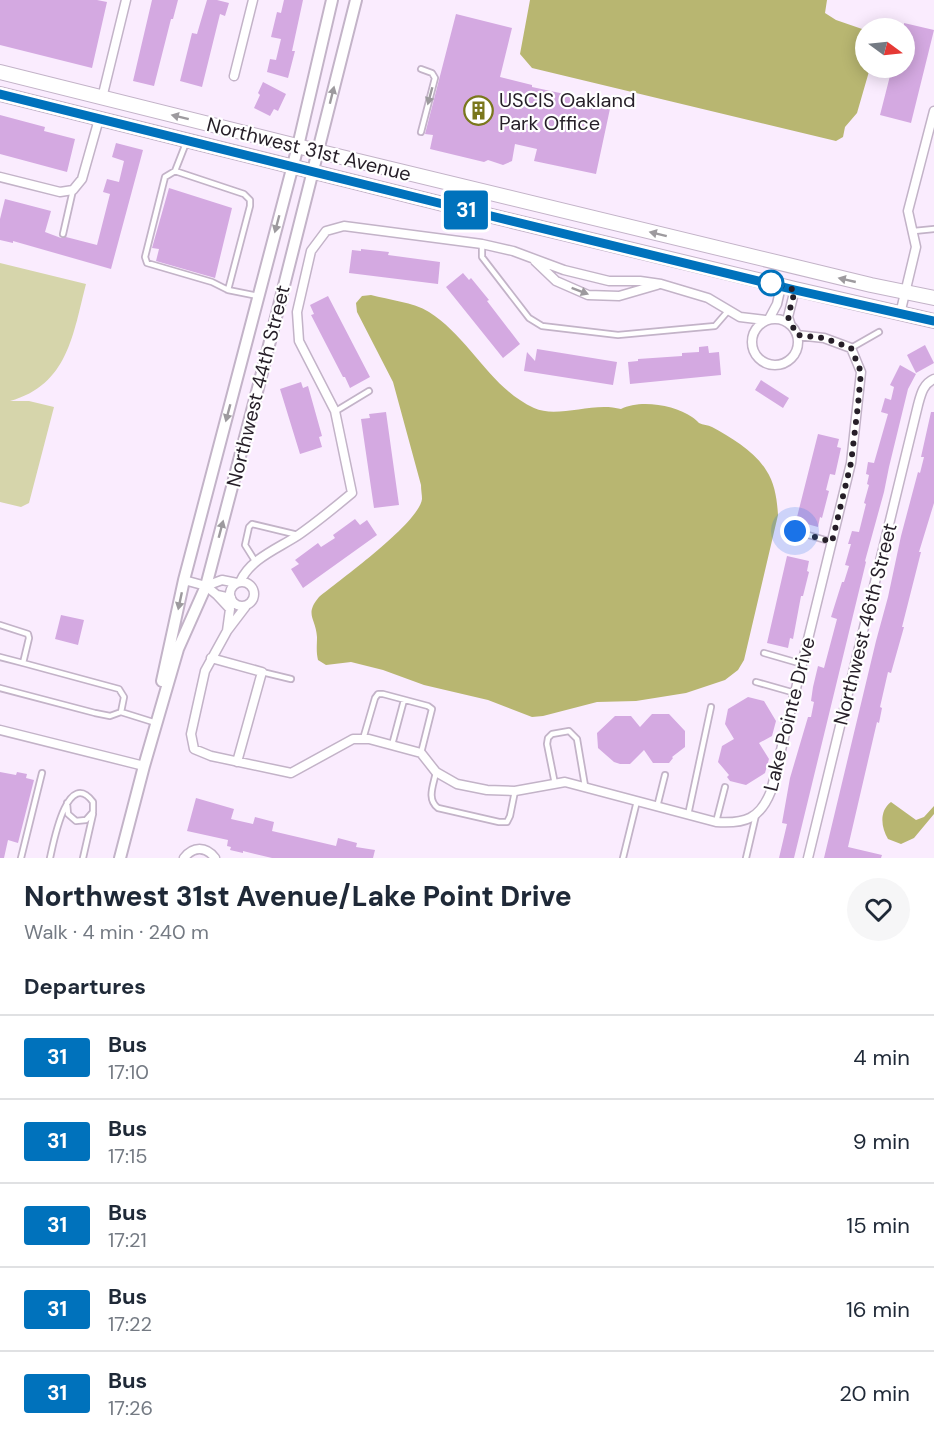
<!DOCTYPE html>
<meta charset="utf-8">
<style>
:root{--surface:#fff;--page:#f6f6f7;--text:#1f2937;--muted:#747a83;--line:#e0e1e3}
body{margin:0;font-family:"DM Sans",sans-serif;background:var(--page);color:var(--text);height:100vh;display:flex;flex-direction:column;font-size:22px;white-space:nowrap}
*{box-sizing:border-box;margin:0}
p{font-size:20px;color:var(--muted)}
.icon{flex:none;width:33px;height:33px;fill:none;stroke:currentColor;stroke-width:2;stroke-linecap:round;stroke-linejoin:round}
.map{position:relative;height:858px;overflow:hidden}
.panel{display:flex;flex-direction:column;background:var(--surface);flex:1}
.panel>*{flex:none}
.badge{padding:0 12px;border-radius:4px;font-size:21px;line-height:39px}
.needle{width:39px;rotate:105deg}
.fabs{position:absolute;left:855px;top:18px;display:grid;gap:12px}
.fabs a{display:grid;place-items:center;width:60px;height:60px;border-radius:50%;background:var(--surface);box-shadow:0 3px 15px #0003;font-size:30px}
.you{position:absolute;width:30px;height:30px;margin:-15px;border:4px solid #fff;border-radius:50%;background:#1a73e8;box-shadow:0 0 0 9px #1a73e833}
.map>.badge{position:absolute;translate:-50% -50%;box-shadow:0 0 0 3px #fff}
h2{padding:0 24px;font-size:22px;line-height:54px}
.round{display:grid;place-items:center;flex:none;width:63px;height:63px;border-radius:32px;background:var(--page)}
.head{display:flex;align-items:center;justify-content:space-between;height:102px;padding:0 24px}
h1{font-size:28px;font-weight:800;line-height:45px}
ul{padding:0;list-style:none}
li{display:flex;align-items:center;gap:18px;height:84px;padding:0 24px;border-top:2px solid var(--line)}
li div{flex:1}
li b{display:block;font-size:22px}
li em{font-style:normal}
li .badge{min-width:66px;font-weight:700;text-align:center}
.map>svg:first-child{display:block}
.green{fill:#d6d5ab}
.water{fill:#b8b671}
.building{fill:#d4a9e1}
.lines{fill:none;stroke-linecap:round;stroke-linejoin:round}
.service-casing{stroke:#c3b3c8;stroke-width:8}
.minor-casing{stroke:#c3b3c8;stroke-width:11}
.tertiary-casing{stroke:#c3b3c8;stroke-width:14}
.primary-casing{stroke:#c3b3c8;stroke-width:16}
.service{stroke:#fff;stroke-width:4.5}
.minor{stroke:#fff;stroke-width:8}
.tertiary{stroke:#fff;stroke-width:10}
.primary{stroke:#fff;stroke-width:14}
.oneway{fill:#9d9a9e}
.line-casing{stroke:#fff;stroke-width:14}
.line{stroke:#0072bc;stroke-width:9}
.walk{stroke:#261f28;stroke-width:6;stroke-dasharray:0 10.8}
.stop-dot{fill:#fff;stroke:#0072bc;stroke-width:3}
.labels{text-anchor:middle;stroke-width:4.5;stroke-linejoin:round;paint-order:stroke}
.poi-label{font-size:20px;fill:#261f28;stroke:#fff;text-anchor:start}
.street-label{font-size:20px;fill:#261f28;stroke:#fff}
</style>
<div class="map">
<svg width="934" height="858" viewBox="0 0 934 858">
<rect width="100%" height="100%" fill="#faecfe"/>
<path class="green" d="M0,263L86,284C73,334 68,385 10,401H29L54,407L29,503L21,507L0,502Z"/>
<path class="water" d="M530,0H827L825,13L836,20L865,30L866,68H870L857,113L845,127L843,137L836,141L532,68L520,54Z
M371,295C389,300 413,302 429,312C469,337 490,388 534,408C558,419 593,401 621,409C640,399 675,405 692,417C695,419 697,421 699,423C703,425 708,425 712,427C731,437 755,452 766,470C775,483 777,500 778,515L744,660L738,670L725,680L686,693L636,701L597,702L543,716L532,717L488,700L424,685L383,670L351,662L326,665L318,660C316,651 317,646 317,637C316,618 304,615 319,597C340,580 419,523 422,499C422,495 421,490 421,485L393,382L357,312L356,303L362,296Z
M891,802L916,820L924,817L934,806V814L914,838L901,844L888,839C881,827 879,811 891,802Z"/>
<path class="building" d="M0,0H97L107,2L92,68L0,45Z
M152,0H178L173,19H171L154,86L133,81Z
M207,0H217L229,3L225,16L220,14L202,87L180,81L192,33L197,34Z
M284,0H303L292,51H295L288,78L267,72L270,59L276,60L281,39L271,37L277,12L281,13Z
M456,14L512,28L500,77L532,85V87L611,104L596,174L534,161L537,149L515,144L512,161L503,165L488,160L484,162L430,149L433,135L425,134Z
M904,23L934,30L911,123L880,115L892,68H904Z
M263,82L286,94L278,111L274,109L270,116L254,108L260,95L258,93Z
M0,115L45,127L44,131L75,139L67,172L0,154Z
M116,143L143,150L111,269L13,241V243L0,240V219L5,199L51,211L45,232L61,238L66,237L97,245L110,194L103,192L107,179L119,182L124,161L112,157Z
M169,188L232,208L215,278L156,261L159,249L152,248Z
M361,249L389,252L388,255L440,262L438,284L349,273L352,250L361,251Z
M463,273L469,280L471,278L489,300L487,301L520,344L503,358L446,287Z
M328,296L370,377L350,388L345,377H343L311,315L314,314L310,305Z
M925,345L934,363L916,373L907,355Z
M708,346L709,353L719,352L721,375L630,384L628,362L638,361V359L682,356V353L699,352V347Z
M537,349L617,362L613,385L524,371L527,352L535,361Z
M900,365L916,374L908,389L889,467L884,492L865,561L866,562L794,858H779L787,824L782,823L790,778L808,717H811L814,702L811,701L813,687L818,666L824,668L837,619L831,617L842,582H844L849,566L845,565L851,544H848L852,531L859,532L866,504L864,503L869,485L867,484L869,475L866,474L868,462L874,463L888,414L881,412L885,398L891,400L894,387L890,385Z
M761,380L789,398L783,408L755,390Z
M301,382L303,388L308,386L322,436L319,437L322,447L300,454L280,389Z
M386,412L399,505L374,508L361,419L370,418L369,414Z
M931,412H934V503L919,552H921L902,627H904L891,673L888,672L880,707L882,708L879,723L877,722L848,847L882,855L881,858H824L876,641L888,597L901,536L918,472L920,473L924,457H921Z
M818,434L839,439L837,447L841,448L835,475L830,474L826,490L829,491L822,518L820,517L818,527L796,521Z
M355,519L360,525L367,520L377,535L303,588L291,569L299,564L295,560L318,543L321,547L335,538L333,535Z
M787,556L809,561L807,571L809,572L803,596H801L793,639L790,638L788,648L767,643Z
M61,615L84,620L78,645L55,639Z
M748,697L764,701L776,721L772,736L759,743L769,759L765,773L746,785L730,781L727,777L729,775L718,762L722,746L734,739L725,724L728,709Z
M652,714H669L685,731V747L672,757L673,758L669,763H653L644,750L630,764H620L614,762L598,748L597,733L615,716H631L640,727Z
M0,772L16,775L17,772L27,774L26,778L34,780L18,843L8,840L4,858H0Z
M196,798L234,809L231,819L253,824L255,817L274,822L272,831L336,846L338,838L357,843L356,847L375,850L373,858H272L243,851V853L230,850L231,847L227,846L228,840L187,831Z"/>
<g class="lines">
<defs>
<path id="service" d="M421,132L435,78L432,73L421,69
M186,143L175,171L244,194L250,200V206L228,290L258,296
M175,171L165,177L145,257L147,263L212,282L228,290
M914,231L934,229
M63,234L73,190
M482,244V257L529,318L542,326L618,335L715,326L728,311
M851,348L879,332
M336,411L369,391
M795,531L832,542
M255,561L245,545L249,527L252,524L298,535
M0,625L28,634L29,638L23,663L119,689L124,697L121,712
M764,653L802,664
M0,657L23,663
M262,672L291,679
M756,682L795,693
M0,688L95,713L110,716L121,712L153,722
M363,739L375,698L378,694H383L428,706L432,709L421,753
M392,745L404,700
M436,772C434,784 426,799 438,808L499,822H507L510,816L515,791
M555,784L547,744L548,738L552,734L569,731L577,739L585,786
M657,807L665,775
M688,815L711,707
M716,822L725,787
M21,858L42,773
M50,858C53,845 67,767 93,802V812L86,820L76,821L68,814L67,803
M83,858L93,814
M623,858L637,801
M746,858L756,815"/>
<path id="minor" d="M234,76L253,0
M102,98L126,0
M0,177L60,192L73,190L82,179L99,119
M535,261L556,281L588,295L619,296L657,285
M900,314L916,247L908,211L934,111
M752 342a23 23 0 1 1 46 0a23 23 0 1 1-46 0Z
M769,319L777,304L781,286
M790,323L788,317L795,289
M184,580L206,586L217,595L231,598
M230 594a12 12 0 1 1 24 0a12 12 0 1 1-24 0Z
M240,582C250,559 277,549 297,536C316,523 334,508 352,493L335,411L299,341L297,312L311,251L326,231L344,226L482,244L513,251L564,270L609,281H640L661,284L708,298L740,317L765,320
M206,586L222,580L237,583
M217,595L230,609L227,631
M246,606L227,631L205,671L191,734L194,749L211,756L291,773L353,739H369L421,753L436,772L457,784L487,790L515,791L565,782L716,822C745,824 760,819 771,791L851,463L861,372L851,348L824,338L797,335
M211,658L262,672L237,762
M0,730L144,766
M184,858C193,846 206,846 215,858
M808,858L918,405C921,394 923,384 934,379"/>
<path id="tertiary" d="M162,681L184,580L298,146L332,0
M120,858L144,766L178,649L206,586L264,365L356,0"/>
<path id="primary" d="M0,72L325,153L871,285L934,298
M0,94L471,211L795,289L934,321"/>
</defs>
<use href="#service" class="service-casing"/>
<use href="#minor" class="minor-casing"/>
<use href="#tertiary" class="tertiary-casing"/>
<use href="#primary" class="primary-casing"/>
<use href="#service" class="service"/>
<use href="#minor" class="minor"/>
<use href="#tertiary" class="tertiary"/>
<use href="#primary" class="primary"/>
</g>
<defs><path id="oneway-solid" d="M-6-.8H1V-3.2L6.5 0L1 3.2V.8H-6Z" transform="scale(1.5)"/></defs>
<g class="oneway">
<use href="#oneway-solid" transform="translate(332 95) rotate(-76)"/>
<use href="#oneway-solid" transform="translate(430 96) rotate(105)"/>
<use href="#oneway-solid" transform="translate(180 117) rotate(-166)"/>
<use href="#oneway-solid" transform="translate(277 224) rotate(105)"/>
<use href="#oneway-solid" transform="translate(658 234) rotate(-166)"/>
<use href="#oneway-solid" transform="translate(847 280) rotate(-167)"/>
<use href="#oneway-solid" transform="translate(580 291) rotate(21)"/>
<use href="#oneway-solid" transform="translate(228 413) rotate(105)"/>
<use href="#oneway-solid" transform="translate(221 529) rotate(-75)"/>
<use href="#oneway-solid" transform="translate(180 601) rotate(102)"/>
</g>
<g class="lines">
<defs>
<path id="line" d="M0,94L471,211L795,290L934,321"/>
</defs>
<use href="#line" class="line-casing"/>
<use href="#line" class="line"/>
<path class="walk" d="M771,283L795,290L788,317L797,335L824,338L851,348L861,372L858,405L851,463L832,542L795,531"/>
</g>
<defs>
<symbol id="building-ring" viewBox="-11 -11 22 22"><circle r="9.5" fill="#fff" stroke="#7a771c" stroke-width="1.5"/><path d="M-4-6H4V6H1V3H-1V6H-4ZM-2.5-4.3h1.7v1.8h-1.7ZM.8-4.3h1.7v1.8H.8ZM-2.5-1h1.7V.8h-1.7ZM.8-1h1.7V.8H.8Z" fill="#7a771c"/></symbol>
</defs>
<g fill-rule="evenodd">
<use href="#building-ring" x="462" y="94" width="33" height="33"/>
</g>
<circle class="stop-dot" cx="771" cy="283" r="12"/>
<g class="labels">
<g class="poi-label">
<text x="499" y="107">USCIS Oakland<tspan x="499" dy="23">Park Office</tspan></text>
</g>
<g class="street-label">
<text transform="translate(309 149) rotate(14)" y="7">Northwest 31st Avenue</text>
<text transform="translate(258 386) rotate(-76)" y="7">Northwest 44th Street</text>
<text transform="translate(865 624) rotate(-76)" y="7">Northwest 46th Street</text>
<text transform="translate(789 714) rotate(-76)" y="7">Lake Pointe Drive</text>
</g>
</g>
</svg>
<div class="fabs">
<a><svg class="needle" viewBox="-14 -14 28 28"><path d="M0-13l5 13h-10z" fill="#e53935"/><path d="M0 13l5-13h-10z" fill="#747a83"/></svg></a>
</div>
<div class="you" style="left:795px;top:531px"></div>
<b class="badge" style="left:466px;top:210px;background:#0072bc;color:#fff">31</b>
</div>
<section class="panel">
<div class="head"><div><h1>Northwest 31st Avenue/Lake Point Drive</h1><p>Walk · 4 min · 240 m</p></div><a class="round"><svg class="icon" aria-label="heart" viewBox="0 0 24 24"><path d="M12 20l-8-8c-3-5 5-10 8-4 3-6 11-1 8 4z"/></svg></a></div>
<h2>Departures</h2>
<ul>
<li><span class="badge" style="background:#0072bc;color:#fff">31</span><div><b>Bus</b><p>17:10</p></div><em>4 min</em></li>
<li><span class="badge" style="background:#0072bc;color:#fff">31</span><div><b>Bus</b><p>17:15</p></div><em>9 min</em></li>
<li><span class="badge" style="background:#0072bc;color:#fff">31</span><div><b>Bus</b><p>17:21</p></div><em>15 min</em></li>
<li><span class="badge" style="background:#0072bc;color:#fff">31</span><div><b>Bus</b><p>17:22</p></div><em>16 min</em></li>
<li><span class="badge" style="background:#0072bc;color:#fff">31</span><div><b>Bus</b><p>17:26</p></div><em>20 min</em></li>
</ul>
</section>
